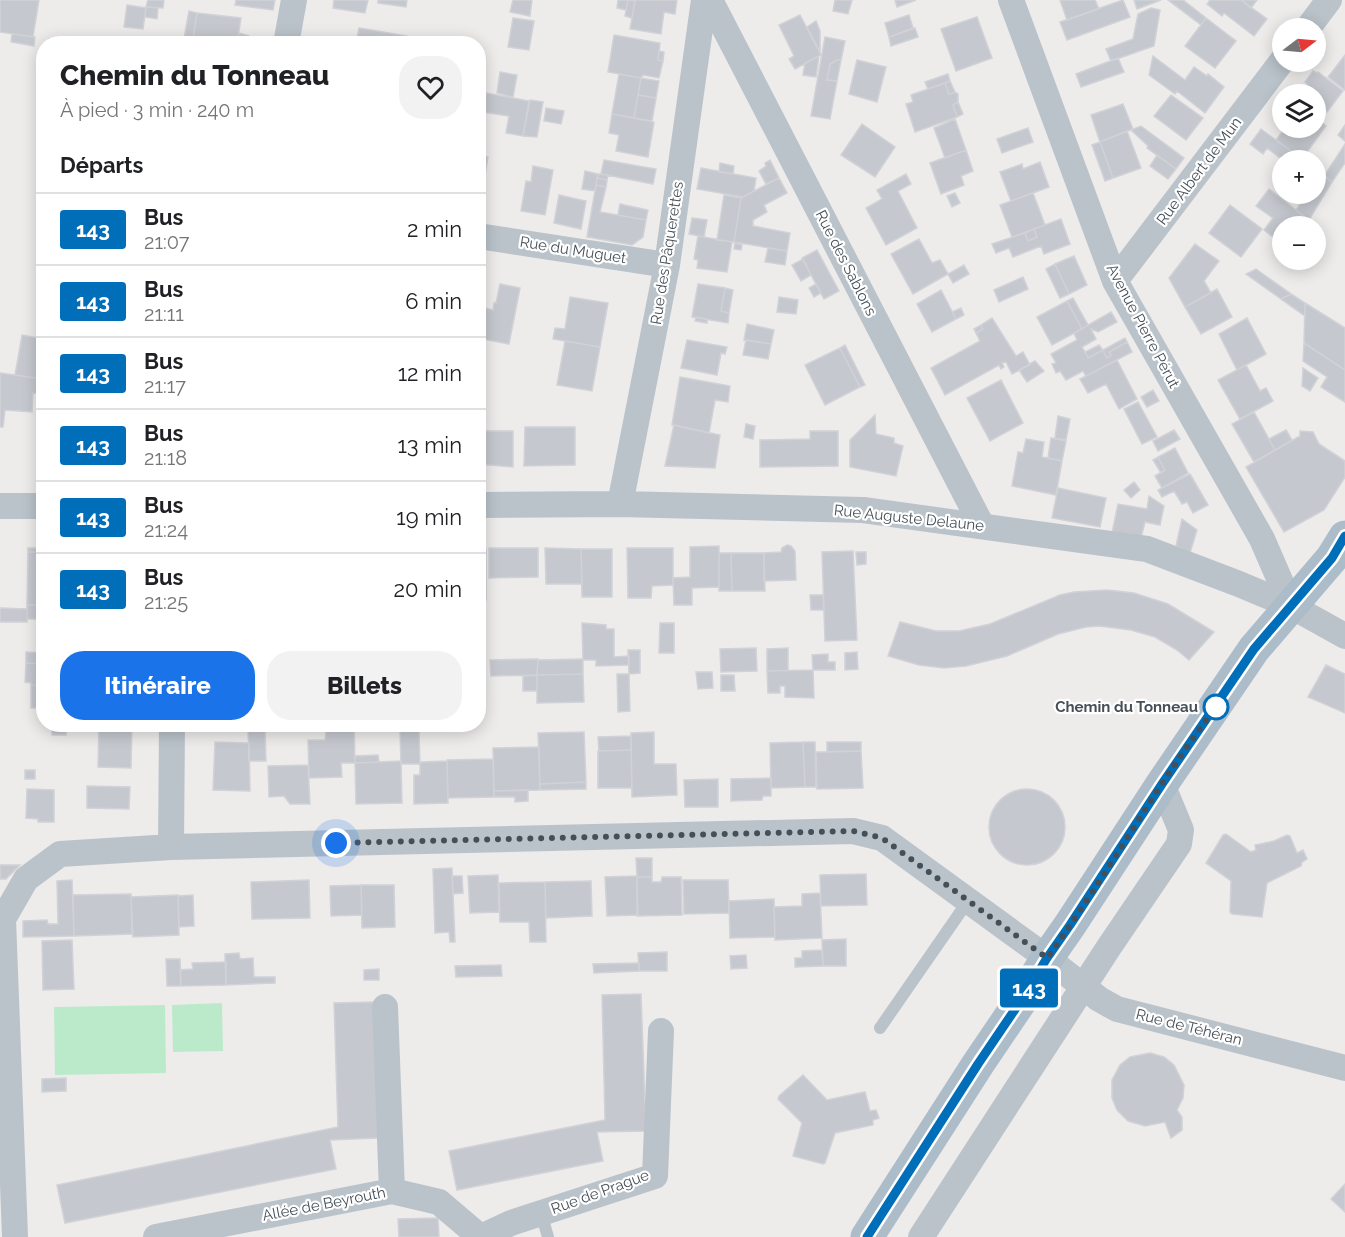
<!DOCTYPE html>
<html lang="fr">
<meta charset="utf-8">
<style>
:root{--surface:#fff;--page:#f2f2f2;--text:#202124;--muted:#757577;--line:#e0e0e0;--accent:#1a73e8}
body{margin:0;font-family:Raleway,sans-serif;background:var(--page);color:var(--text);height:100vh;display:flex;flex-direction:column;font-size:22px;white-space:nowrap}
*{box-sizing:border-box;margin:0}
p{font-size:20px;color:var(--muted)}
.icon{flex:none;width:33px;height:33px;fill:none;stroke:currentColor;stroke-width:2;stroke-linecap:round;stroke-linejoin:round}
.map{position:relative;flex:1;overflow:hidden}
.drawer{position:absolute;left:36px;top:36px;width:450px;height:696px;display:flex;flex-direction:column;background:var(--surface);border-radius:24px;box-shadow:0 3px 15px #0003}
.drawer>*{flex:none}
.badge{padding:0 12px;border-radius:4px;font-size:21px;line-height:39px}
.needle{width:39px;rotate:74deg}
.buttons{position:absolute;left:1272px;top:18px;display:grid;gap:12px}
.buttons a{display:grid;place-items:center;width:54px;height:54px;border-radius:50%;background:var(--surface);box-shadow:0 3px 15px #0003;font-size:30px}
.you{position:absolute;width:30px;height:30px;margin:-15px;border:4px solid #fff;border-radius:50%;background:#1a73e8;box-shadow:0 0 0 9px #1a73e833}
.map>.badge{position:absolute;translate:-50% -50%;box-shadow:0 0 0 3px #fff}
h2{padding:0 24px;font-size:22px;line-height:54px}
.round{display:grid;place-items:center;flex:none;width:63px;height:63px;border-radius:24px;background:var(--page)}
.summary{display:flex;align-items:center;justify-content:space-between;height:102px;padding:0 24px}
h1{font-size:28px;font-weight:800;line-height:45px}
.primary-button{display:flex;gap:12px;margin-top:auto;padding:12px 24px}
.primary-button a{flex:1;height:69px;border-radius:24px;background:var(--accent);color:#fff;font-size:24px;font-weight:800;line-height:69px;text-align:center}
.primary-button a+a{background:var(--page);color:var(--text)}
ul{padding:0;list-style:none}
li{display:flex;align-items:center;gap:18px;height:72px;padding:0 24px;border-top:2px solid var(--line)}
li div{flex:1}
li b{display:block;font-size:22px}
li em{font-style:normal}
li .badge{min-width:66px;font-weight:700;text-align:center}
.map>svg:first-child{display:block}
.green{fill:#bbeacb}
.building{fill:#c5c8ce;stroke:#d0d2d7;stroke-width:1.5}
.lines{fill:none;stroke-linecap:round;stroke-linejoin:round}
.lane{stroke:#bac3ca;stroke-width:12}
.street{stroke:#bac3ca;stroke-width:26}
.primary{stroke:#acbcc9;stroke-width:33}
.line-casing{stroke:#fff;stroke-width:14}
.line{stroke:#006eb8;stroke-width:9}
.walk{stroke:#454f57;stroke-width:6;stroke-dasharray:0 10.8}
.stop-dot{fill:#fff;stroke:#006eb8;stroke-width:3}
.labels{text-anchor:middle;stroke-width:4.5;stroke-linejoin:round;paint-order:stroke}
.street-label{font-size:15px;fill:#454f57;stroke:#fff}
.stop-label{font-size:15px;font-weight:bold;fill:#454f57;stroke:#fff;text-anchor:end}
</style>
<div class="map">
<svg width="1345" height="1237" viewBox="0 0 1345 1237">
<rect width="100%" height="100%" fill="#eeebeb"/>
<path class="green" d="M222,1003L223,1051L173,1052L172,1005Z
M165,1005L166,1073L55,1075L54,1007Z"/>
<path class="building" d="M0,0H39L33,37L0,32Z
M148,0H164L163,8L146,7Z
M236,0H275L273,10L235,5Z
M334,0H368L365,13L333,8Z
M378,0H407L406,7L378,3Z
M513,0H532L530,16L510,12Z
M618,0H628L626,10L617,8Z
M628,0L635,1L632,18L625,16Z
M677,0L675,14L664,12L661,34L630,29L635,0Z
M835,0H852L848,14L833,11Z
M895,0H916L897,7Z
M1060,0H1095L1099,9L1067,20Z
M1123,0L1130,17L1067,40L1060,22Z
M1134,0H1161L1137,9Z
M1168,0H1183L1206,18L1201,25Z
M1210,0H1241L1267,19L1254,36L1224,13L1222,16L1207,4Z
M1241,0H1257L1251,8Z
M127,5L146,8L143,29L124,27Z
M146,7L158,8L157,19L145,17Z
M1151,8L1160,10L1154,46L1111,61L1106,49L1133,39L1138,14Z
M189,11L197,13L192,44H183Z
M197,13L241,18L237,44H192Z
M800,15L821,55L795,69L789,59L794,56L779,25Z
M909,15L913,28L889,37L885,23Z
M977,17L992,58L956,71L941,29Z
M513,18L534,21L529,50L508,47Z
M1206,18L1236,41L1215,68L1185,46Z
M816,21L820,31V52L807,27Z
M359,28L407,36L406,44H356Z
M915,28L918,37L891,46L889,37Z
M239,33L249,36L248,44H237Z
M12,34L35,37L34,46L11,42Z
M614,35L660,43L658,60L663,61L659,78L643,75L641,78L608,72Z
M825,37L845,41L841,60H837L830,64L827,80L837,81L830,119L811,116Z
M49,39L67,42V44H48Z
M659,51L664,52L663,61L658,60Z
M1345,55V90L1328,77Z
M819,56L816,77L803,75L805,63Z
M1153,56L1185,80L1194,67L1207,76L1208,74L1224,87L1205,113L1177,91L1175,94L1149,75Z
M1118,58L1124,72L1081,87L1076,74Z
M837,60H841L837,81L827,80L830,64Z
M857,60L886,67L877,102L849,94Z
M1313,71L1317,73L1318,72L1343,91L1327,112L1316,104V94L1301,93L1308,85L1305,82Z
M500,72L517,75L513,97L497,93Z
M619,74L641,78L634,118L612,114Z
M948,74L950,81L928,89L925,82Z
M641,78L659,81L656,98L638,95Z
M950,81L955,92L949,94L945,83Z
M945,83L949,94L955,92L958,94V102L953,105L957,117L915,132L906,104L913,102L911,95Z
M486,93L529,101L523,136L506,133L509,116L483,112Z
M638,95L656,98L652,121L634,118Z
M1171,95L1203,118L1186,140L1154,116Z
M530,100L543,102L537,137L523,136Z
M958,102L963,114L957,117L953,105Z
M1123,104L1133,129L1100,142L1091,115Z
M546,108L564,111L561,124L544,121Z
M612,114L654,122L648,157L616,151L619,135L609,133Z
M1316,118L1326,126L1302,159L1276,140L1285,128H1316Z
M955,119L966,150L945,158L934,128Z
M862,124L895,147L875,177L841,155Z
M1345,125V141L1338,135Z
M1141,126L1184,158L1176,169L1147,148L1148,146L1131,130Z
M1028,128L1033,142L1002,153L997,139Z
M1261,129L1276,140L1304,160H1283L1267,148L1263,154L1250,144Z
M1127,131L1141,168L1113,178L1100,142Z
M1100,142L1113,178L1105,181L1092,145Z
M1345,144V163L1332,182L1324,176Z
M966,150L973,171L961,176L964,185L941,194L930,163Z
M478,155L488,157L481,199L478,198Z
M1157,155L1176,169L1168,179L1150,166Z
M604,160L656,169L653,184L601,174Z
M770,160L779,178L766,184L759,171L766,166L765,163Z
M1040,162L1049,187L1011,201L1000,172L1022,164L1023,169Z
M720,163L734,166L733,174L719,172Z
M533,166L553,170L545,215L521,211L526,181L531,182Z
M701,168L756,178L754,191L743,197L697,189Z
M1316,169L1332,182L1309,220L1296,210L1307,194H1316V180L1318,177L1316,176Z
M585,171L598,174L595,191L582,189Z
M598,174L608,175L607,180L597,178Z
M906,174L911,184L898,191L917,228L886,245L866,208L882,199L877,190Z
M597,178L607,180L606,187L596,185Z
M779,178L787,193L764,205L767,212L753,220V226L790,233L787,251L734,242L741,198Z
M596,185L606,187L600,212L646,220L643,237L632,245L587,237Z
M1269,189L1309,220L1304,226H1282V244L1264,230L1273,218L1256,206Z
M42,192H44V214L40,213Z
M955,193L960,203L952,207L947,196Z
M1033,193L1045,225L1012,237L1000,205Z
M559,195L586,201L581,229L554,223Z
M724,195L741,198L734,242L717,240Z
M620,204L648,210L646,220L618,215Z
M1230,205L1262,229L1241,257L1209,233Z
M692,218L707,220L704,237L689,234Z
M1061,219L1070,244L1044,254L1041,246L1013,257L1009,248L996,253L992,244L1025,233L1028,241L1037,237L1034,229Z
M1034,229L1037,237L1028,241L1025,233Z
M698,236L732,242L727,272L697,268L698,260L694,259Z
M919,239L932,263L940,260L948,274L913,294L891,254Z
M735,243L742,245L741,250L734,249Z
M1195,244L1219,261L1204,281L1211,293L1185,307L1169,278Z
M768,248L787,251L785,265L765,262Z
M817,250L839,291L824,299L802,258Z
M42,256H44V298L37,297Z
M1074,256L1087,285L1069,294L1055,264Z
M803,259L811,275L801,281L792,265Z
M1055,264L1069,294L1060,298L1046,269Z
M964,265L969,274L953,283L948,274Z
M1256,269L1291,294L1281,299L1246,274Z
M1023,277L1028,289L999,302L994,290Z
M500,284L520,288L509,344L478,338L480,307L493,310L494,303H496Z
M698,284L725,288L721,311L729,313L728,323L692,317Z
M816,284L821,293L814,297L809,288Z
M725,288L733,290L729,313L721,311Z
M1217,289L1232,317L1201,334L1185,307Z
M941,290L956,319L932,332L917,304Z
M1291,294L1305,303V316L1281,299Z
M570,297L608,303L600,347L553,339L555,328L565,329Z
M779,297L798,300L796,314L777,312Z
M1073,298L1088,325L1082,329L1067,301Z
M1067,301L1082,329L1052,345L1037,317Z
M1305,303L1345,328V370L1304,343Z
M961,308L964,315L956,319L952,312Z
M1111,312L1117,322L1098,332L1091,329L1096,339L1082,347L1085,352L1088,358L1103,350L1107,358L1111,355L1109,352L1127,342L1132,352L1086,376L1083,371L1066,380L1060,371L1056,373L1052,364L1056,363L1051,354L1077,340L1074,333Z
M696,317L707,319V323L695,321Z
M992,318L1016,356L1023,352L1030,365L1012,374L1006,362L1002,363L1004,367L1001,369L999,365L945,395L931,368L980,341L976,333L983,329L981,325Z
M1247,318L1266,354L1237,370L1219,334Z
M747,324L774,330L771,344L744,340Z
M981,325L983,329L976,333L974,329Z
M22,335L44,339L43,379L15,375Z
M1125,338L1127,342L1109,352L1111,355L1107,358L1103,350Z
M687,340L727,347L725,354L721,353L717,375L681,368Z
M746,340L771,344L768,359L743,355Z
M565,341L600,347L592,391L557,385Z
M1304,343L1345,370V402L1321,387L1327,377L1303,361Z
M845,345L865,385L860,387L840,348Z
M1099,345L1103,350L1088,358L1085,352Z
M840,348L860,387L825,405L805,365Z
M1117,360L1137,399L1119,409L1106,384L1088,393L1080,379Z
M1035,361L1044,371L1027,382L1019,370Z
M1246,365L1260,391L1266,388L1273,401L1240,419L1218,380Z
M1303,368L1318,378L1310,391L1302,386Z
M0,373L43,379L41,394L33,393L32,412L5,410L3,427H0Z
M680,377L730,386L728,402L715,400L709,433L672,425Z
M1001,380L1023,423L990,441L967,398Z
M1153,390L1159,401L1147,407L1141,397Z
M1138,402L1157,437L1142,444L1124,409Z
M1254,412L1275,450L1254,462L1232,424Z
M875,415L876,434L894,438V443L903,446L896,476L850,467V440Z
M1058,416L1070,419L1066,440L1055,438Z
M746,424L755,426L753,439L744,437Z
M674,425L720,435L715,468L665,466Z
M525,427H575V465L524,466Z
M1174,430L1180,439L1158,451L1153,441Z
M1286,430L1292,440L1275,450L1269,439Z
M478,431H513V467L478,464Z
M810,431H838V466L760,467V440L810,439Z
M1300,431L1313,432L1319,444L1345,461V477L1324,510L1284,532L1246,467L1300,436Z
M1051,438L1066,441L1062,461L1048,458Z
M1026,439L1044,442L1042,457L1062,461L1056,495L1012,486L1018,452L1023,453Z
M1175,448L1188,473L1162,488L1155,476L1165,470L1158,457Z
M1158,457L1165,470L1161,473L1153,460Z
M1190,474L1208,505L1193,513L1187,502L1182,504L1174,491L1162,497L1158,490Z
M1134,482L1140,490L1131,498L1124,490Z
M1058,488L1106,498L1100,527L1052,518Z
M1149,496L1164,506L1160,525L1145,522L1141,538L1112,533L1118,504L1147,509Z
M1182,519L1197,530L1190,553L1176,546Z
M787,545L791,546L795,551L796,580L764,581V553L781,552L782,548Z
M719,546V587L692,588V605H674L673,578L690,577V547Z
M28,548H44V552H28Z
M489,548H538V577L489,578Z
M545,548L581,549L582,584H546Z
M627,548H673V585L652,586L651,598H628Z
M478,549H486V600H478Z
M581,549H612V597H582Z
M853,551L857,640L825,641L822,552Z
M28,552H44V605H27Z
M856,552H866V564L857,565Z
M719,553H731L732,591H719Z
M731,553H764L765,591H732Z
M1107,590L1134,593L1168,604L1214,632L1189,660L1177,650L1155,637L1131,630L1099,626L1086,627L1058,634L1007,656L966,666L944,668L919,665L888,656L900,622L936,631H959L990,624L1060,595L1074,592Z
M810,595H823L824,610H811Z
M27,605H44V619H27Z
M0,608L27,609V622H0Z
M582,623L606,625V629H614V657L629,656V665L596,666V660H583Z
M660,623H674V653H659Z
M756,648L757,671L721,672L720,649Z
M788,648V671H767V649Z
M628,650H640V673L629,674Z
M26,652L44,653V664L26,663Z
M857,652L858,669L845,670V653Z
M828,654V662H835V670H813L812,655Z
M538,659L537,675L491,676L490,660Z
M583,659V674L537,675L538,660Z
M26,663L44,664V686L31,685V683L25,682Z
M1326,665L1345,674V713L1308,697Z
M767,671L813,670L814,698L785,697V686H780V693H768Z
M696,672H712L713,688L698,689Z
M583,674L584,702L537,703V675Z
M617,674H629L630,711L618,712Z
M537,675V691H523V676Z
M721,675H734L735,691H721Z
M31,685L44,686L43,708H31Z
M52,724H67L66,735H52Z
M99,724H132L131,768L98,767Z
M252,724H273V728L252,729Z
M342,724H354L355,763H341L342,777L309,778L308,740H325L326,731H341Z
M248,729L265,730L266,761H249Z
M400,731H419L420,764H401Z
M584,732L586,782L540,784L538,733Z
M654,732V764H676L677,795L632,797L631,733Z
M631,736V750L599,751L598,737Z
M215,742L249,743L250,791L213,790Z
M803,742L805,787L771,788L770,743Z
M803,742H815L816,787H805Z
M827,742H861V751L827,752Z
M539,747L540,790L494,791L493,748Z
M631,750L632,788H598V751Z
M861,751L863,788L817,789L816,752Z
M378,755L379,762L355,763V756Z
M493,759L494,797L448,798L447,760Z
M401,761L402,803L356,804L355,763Z
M447,761L448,803L414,804V775H420V762Z
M308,765L310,804H290L284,796L269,797L268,766Z
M25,770H35V779H25Z
M771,778V796H763L762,800L731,801V779Z
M718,779V807H685L684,780Z
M586,782V789L540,790V784Z
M87,786L130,787L129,809L87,808Z
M27,789L54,790V822H38V819L26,818Z
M989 827a38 38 0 1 1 76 0a38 38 0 1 1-76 0Z
M528,790V801L515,802V797H494V791Z
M1226,834L1251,852L1256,850L1255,845L1274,841L1287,835L1290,836L1297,853L1303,850L1307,859L1302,862L1301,866L1267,883L1262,917L1232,914L1230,912L1231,881L1206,863L1223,835Z
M636,858H652V877H637Z
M0,865H20L6,879H0Z
M452,868L455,942H450L449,932L435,933L433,869Z
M866,874L867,905L821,906L820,875Z
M498,875L499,912L470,913L468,876Z
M452,876H462L463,893L453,894Z
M637,876L638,915L607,916L605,877Z
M637,877H652V882H661L662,877H681L682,915L637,916Z
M72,880L74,936L23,937V921L47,920L48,924H58L57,881Z
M309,880L310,918L252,919L251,882Z
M683,880H728L729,913L684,914Z
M591,881L592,916L546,918L545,882Z
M545,882L546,942H530L529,922H500L499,883Z
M361,885H394L395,927L362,928Z
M361,885L362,915L331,916L330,886Z
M820,893L822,938L775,940L774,907L802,906V894Z
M131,894L132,934L74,936L73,895Z
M178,895L179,935L133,937L131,897Z
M193,895L194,926L179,927L178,896Z
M774,899L775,937L730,938L729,901Z
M846,939V966H823L822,940Z
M72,940L74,989L43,990L42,941Z
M822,950L823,966L795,967V958H802V951Z
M667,952V971H639L638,953Z
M239,953L240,959L253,958L254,977H275V983L226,985L225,954Z
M746,955L747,968L731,969L730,956Z
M166,959H180L181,986H167Z
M226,962V985L181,986L180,970L193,969L192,963Z
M639,963V971L594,973L593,964Z
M501,965L502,976L456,977L455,966Z
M379,969V980H364V970Z
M641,994L646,1131L597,1132L603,1161L457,1190L449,1151L605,1120L602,995Z
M373,1002L378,1138L330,1140L336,1169L65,1223L57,1185L338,1127L334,1003Z
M1150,1053L1164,1057L1174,1065L1184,1085L1183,1098L1177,1110L1182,1117V1130L1171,1138L1165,1122L1145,1126L1128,1121L1117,1110L1112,1098V1080L1120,1065L1130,1057Z
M803,1075L827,1100L865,1092L870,1111L876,1110L879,1118L873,1120V1125L835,1133L825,1163L823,1164L793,1156L802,1123L778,1099L779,1096Z
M66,1078V1091L42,1092V1079Z
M1345,1184V1212L1331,1199Z
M438,1218L439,1237H399L398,1219Z"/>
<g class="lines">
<path class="lane" d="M880,1028L968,901
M541,1213L548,1237"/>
<path class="street" d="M710,0L982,526
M1011,0L1115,281L1262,539L1291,606
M1308,28L1329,0
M286,44L294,0
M478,236L667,265
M1115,281L1282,61
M620,504L667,265L704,0
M478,505L620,504L863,510L1147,549L1239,584L1291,606L1345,636
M0,506H44
M171,847L172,724
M385,1007L392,1191
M15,1237L3,919L26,879L60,854L171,847L853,831L882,838L1047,958L1099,999L1117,1009L1345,1068
M156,1237L392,1191L439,1202L480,1237
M481,1237L511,1223L655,1176L661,1031
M921,1237L1109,947L1179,844L1181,830L1162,784"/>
<path class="primary" d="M867,1237L978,1064L1022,999L1047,958L1070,925L1162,784L1254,649L1332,558L1345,537"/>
</g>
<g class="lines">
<defs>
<path id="line" d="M867,1237L978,1064L1022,999L1047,958L1070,925L1162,784L1254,649L1332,558L1345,536"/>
</defs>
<use href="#line" class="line-casing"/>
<use href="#line" class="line"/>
<path class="walk" d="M336,843L853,831L882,838L1047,958C1106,877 1155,787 1216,707"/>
</g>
<circle class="stop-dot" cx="1216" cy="707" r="12"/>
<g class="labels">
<g class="street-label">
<text transform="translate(1199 171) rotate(-53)" y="5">Rue Albert de Mun</text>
<text transform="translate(573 250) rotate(9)" y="5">Rue du Muguet</text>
<text transform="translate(667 253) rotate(-81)" y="5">Rue des Pâquerettes</text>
<text transform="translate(846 263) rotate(63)" y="5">Rue des Sablons</text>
<text transform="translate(1143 326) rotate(62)" y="5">Avenue Pierre Pérut</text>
<text transform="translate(909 518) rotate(6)" y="5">Rue Auguste Delaune</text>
<text transform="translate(1189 1027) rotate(14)" y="5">Rue de Téhéran</text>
<text transform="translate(600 1192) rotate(-20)" y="5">Rue de Prague</text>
<text transform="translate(324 1204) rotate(-11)" y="5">Allée de Beyrouth</text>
</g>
<g class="stop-label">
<text x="1198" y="712">Chemin du Tonneau</text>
</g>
</g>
</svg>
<div class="buttons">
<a><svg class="needle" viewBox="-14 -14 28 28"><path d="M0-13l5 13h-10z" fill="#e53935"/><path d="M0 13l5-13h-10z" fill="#757577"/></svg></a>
<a><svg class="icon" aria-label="layers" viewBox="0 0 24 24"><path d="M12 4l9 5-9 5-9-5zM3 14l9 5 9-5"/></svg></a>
<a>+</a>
<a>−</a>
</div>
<div class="you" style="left:336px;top:843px"></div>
<b class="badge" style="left:1029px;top:988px;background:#006eb8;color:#fff">143</b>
<section class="drawer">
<div class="summary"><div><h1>Chemin du Tonneau</h1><p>À pied · 3 min · 240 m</p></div><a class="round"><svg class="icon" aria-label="heart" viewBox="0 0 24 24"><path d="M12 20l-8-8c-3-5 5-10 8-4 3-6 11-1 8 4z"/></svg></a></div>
<h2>Départs</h2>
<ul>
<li><span class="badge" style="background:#006eb8;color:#fff">143</span><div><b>Bus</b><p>21:07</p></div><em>2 min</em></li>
<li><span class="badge" style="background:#006eb8;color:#fff">143</span><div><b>Bus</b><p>21:11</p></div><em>6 min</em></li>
<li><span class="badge" style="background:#006eb8;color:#fff">143</span><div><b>Bus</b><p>21:17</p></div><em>12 min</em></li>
<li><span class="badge" style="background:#006eb8;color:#fff">143</span><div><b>Bus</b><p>21:18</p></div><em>13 min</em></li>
<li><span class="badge" style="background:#006eb8;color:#fff">143</span><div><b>Bus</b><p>21:24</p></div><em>19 min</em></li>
<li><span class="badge" style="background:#006eb8;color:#fff">143</span><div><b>Bus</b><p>21:25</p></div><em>20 min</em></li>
</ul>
<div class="primary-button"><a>Itinéraire</a><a>Billets</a></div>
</section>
</div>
